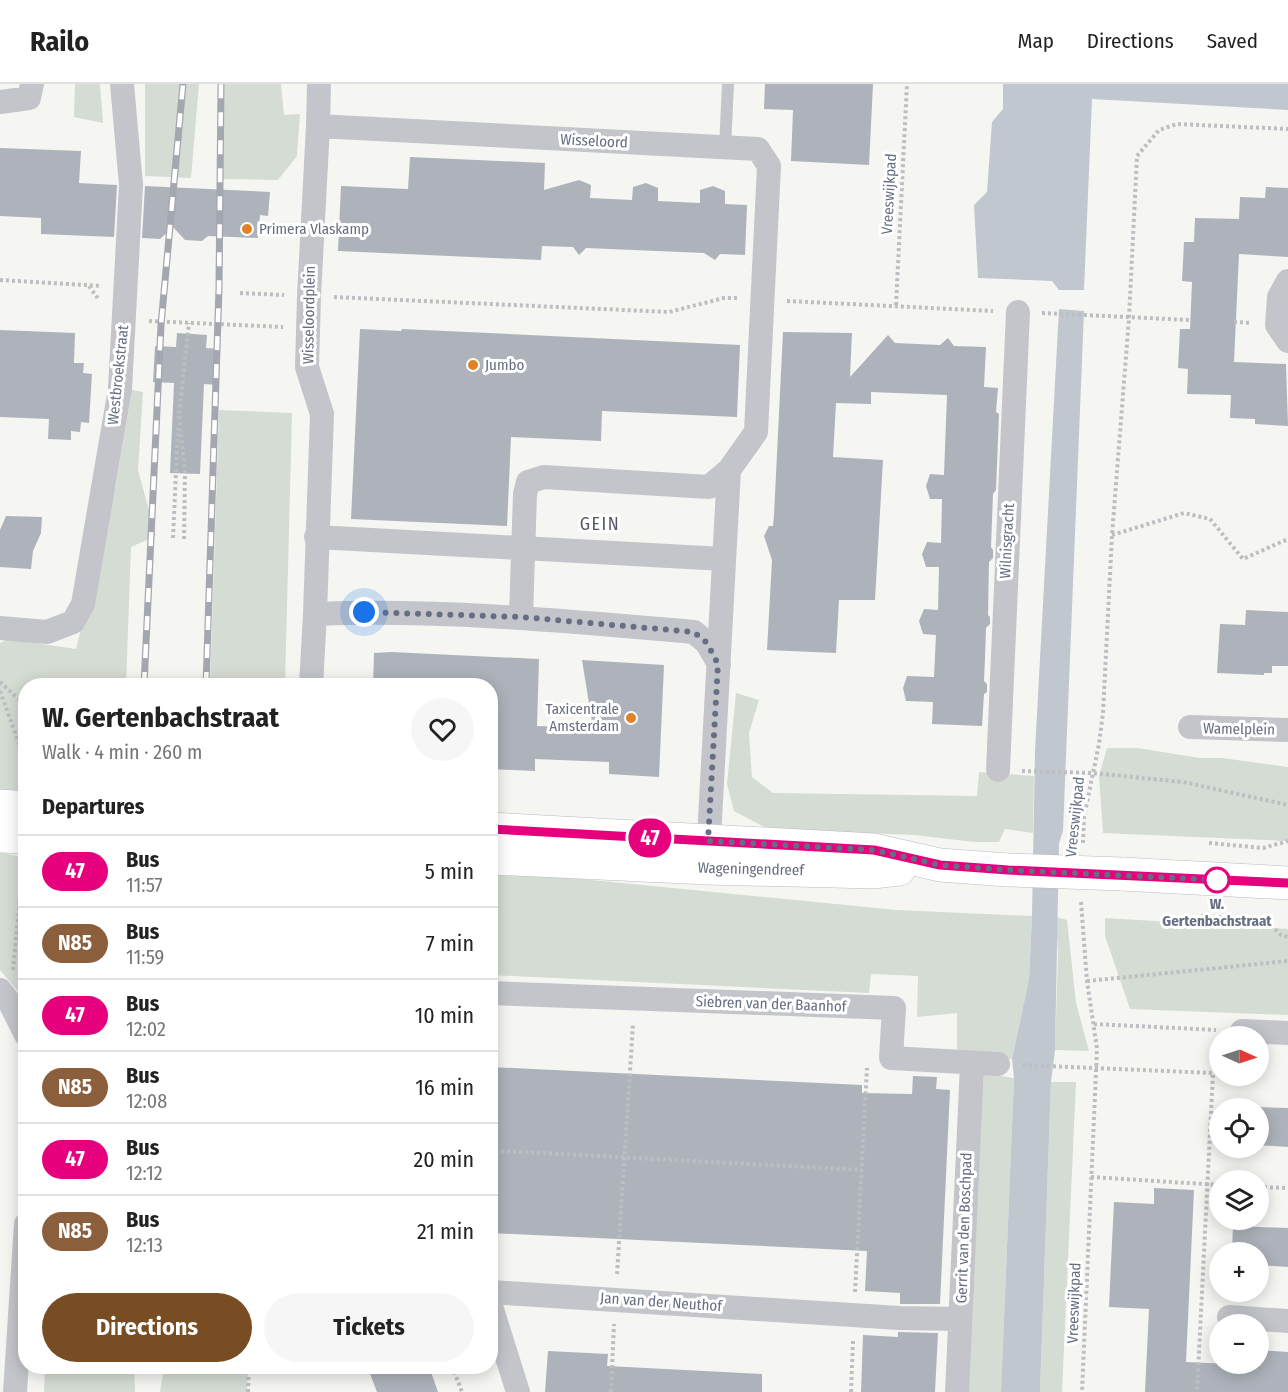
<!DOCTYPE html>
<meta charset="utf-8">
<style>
:root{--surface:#fff;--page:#f6f6f6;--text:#222;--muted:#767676;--line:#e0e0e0;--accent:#784d24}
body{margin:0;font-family:"Fira Sans Condensed",sans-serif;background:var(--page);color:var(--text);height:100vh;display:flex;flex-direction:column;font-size:22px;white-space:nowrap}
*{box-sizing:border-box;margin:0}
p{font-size:20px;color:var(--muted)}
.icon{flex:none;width:33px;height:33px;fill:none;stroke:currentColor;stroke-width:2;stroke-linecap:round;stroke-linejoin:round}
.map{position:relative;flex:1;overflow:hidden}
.side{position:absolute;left:18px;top:594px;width:480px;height:696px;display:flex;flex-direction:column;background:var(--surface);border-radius:24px;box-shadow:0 3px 15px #0003}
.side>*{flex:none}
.badge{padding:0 12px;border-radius:20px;font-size:21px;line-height:39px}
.needle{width:39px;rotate:93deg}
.buttons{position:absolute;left:1209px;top:942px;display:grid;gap:12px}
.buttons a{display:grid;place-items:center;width:60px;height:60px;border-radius:50%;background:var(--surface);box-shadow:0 3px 15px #0003;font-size:30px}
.you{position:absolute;width:30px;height:30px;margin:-15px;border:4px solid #fff;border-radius:50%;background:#1a73e8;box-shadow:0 0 0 9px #1a73e833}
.map>.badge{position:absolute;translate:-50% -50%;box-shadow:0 0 0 3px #fff}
h2{padding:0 24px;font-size:22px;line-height:54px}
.round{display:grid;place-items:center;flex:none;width:63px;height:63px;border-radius:32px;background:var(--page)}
.headline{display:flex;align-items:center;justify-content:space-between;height:102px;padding:0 24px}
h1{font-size:28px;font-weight:700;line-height:45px}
.cta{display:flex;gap:12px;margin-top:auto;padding:12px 24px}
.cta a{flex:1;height:69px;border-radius:36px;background:var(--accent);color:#fff;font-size:24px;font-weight:700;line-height:69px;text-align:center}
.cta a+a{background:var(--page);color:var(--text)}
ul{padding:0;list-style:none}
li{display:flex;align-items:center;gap:18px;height:72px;padding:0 24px;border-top:2px solid var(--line)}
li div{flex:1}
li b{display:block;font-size:22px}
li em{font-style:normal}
li .badge{min-width:66px;font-weight:700;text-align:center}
header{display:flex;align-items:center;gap:36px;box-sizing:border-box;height:84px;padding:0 30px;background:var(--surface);border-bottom:2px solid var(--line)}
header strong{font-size:28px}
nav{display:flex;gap:33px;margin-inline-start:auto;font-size:21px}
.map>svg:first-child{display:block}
.green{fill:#d5dcd3}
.water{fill:#c0c7ce}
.building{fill:#aeb2ba}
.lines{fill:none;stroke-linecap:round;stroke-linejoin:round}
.secondary-casing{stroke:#b8bac0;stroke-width:34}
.path{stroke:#bdbec1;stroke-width:4;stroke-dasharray:3 3;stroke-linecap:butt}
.lane{stroke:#c3c5ca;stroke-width:12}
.street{stroke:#c3c5ca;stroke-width:24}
.secondary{stroke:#fff;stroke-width:33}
.rail-casing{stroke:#a4a7af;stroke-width:7}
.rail{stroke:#fff;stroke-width:4.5;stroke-dasharray:14;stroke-linecap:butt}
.secondary-bridge-casing{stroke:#b8bac0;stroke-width:34;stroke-linecap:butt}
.street-bridge{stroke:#c3c5ca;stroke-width:24}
.secondary-bridge{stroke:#fff;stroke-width:33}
.line-casing{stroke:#fff;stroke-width:14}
.line{stroke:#e6007e;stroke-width:9}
.walk{stroke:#656e83;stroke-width:6;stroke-dasharray:0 10.8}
.poi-dot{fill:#e18227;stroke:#fff;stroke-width:2}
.stop-dot{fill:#fff;stroke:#e6007e;stroke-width:3}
.labels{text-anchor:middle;stroke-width:6;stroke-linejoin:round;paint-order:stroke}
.street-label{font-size:15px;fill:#656e83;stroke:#fff}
.poi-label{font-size:15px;fill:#656e83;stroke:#fff;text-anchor:start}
.stop-label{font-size:15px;font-weight:bold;fill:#656e83;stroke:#fff}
.quarter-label{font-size:18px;letter-spacing:1.5px;fill:#535968;stroke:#fff}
</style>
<header>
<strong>Railo</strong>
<nav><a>Map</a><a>Directions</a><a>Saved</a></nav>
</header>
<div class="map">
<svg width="1288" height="1308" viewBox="0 0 1288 1308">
<rect width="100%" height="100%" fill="#f5f6f2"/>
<path class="green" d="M75,0H100L103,39L74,33Z
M145,0H199L191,94L145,92Z
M219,0H281L284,31L300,30L297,72L278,96L220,95Z
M132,306L143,308L138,386L156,452L131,463L126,601L26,602L25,706L18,711L0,709V559L8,555L76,565L116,401Z
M219,326L292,329L285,601H210Z
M736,609L759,616L749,649L752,693L773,709L977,712L979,688L1034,692L1033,749L1005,745L999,758H974L914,751L768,745L734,727L727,700Z
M1107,664H1137L1200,674H1222L1288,683V757L1103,749L1099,692Z
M0,768L25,774V916L0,886Z
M491,786L897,826L1032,832L1029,895L1012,975H999L1001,992L1014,994L1001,1308H962L978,990L957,972V929L917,933L918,892L871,890L869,909L491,891Z
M1056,833L1067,836L1076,919L1089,967L1055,966L1058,871Z
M1105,834L1288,845V931L1130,925L1105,852Z
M1051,998H1076L1062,1308H1040Z
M45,1283H134L135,1308H44Z
M164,1283H248L247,1308H160Z"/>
<path class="water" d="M1003,0H1288V26L1092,15L1084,206H1059L1052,197L978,194L974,121L987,108L992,38L1003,25Z
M1059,225L1084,227L1063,747L1059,759L1055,966L1051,998L1040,1308H1001L1014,994L1012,975L1029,895L1032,832L1035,667Z"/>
<path class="building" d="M765,0H873L869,81L791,77L793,26L764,25Z
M0,64L81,67L79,99L117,101L114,153L41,150V134L0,132Z
M410,73L545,79L544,106L579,96L591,101L590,114L632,116L633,103L646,99L658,104V117L700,119V106L713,102L725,107V120L747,121L745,171L720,170L715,176L704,169L586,164L579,171L573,163L542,162L541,176L338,167L341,102L408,105Z
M145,102L270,108L268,132L260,131L258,154L208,152L202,157L185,156L173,143L160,155L142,154Z
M1266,103L1288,104V173L1239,170L1234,278L1286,280L1288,342L1255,340V335L1230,334L1231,311L1187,310L1188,285L1178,284L1180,245H1190L1191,222L1192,198L1182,197L1184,158H1194L1195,134L1239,135L1240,113L1265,114Z
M360,245L401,247L402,245L740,261L737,333L602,327L601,357L511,353L507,442L351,435Z
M0,246L75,249L74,279H84L83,289L92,290L89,339L81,338L80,348L71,347V356L48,355L49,335L0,333Z
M783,248L852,249L850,293L888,251L895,259L940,261L948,254L954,262L986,263L984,303L998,304L996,328L999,330L996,406L993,410L991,463L993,466V474L989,478L988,531L990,533V540L986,544L985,574L984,597L987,600V608L984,610L982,642L932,640L933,618L906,617L903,604L907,592L934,593L936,551L923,550L919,537L924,525L938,526L939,483H926L922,470L927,458L941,459L942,415H930L926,402L930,390L944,391L947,311L871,308V320L836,319L833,373L883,376L875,516H839L836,569L767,566L772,476L764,452L769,442H773L774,431Z
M177,249L207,251L206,264L219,265L218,301L204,300L200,390L170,389L174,299L153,298L155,262L176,263Z
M6,432L42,433L41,449L33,467L31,485L0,483V446Z
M1246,526L1288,528V582H1272V589H1264V591L1217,589L1220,540L1245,541Z
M391,568L539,575L537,642L593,644L582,576L664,581L659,693L609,690V678L535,675V687L490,685V602H373L374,569Z
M490,983L862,1001V1009L912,1010L913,992L937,993L936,1005L950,1006L940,1220H900V1209L865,1207L867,1167L490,1149Z
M1258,1023L1288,1024V1063L1258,1061Z
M1154,1104L1194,1106L1186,1278L1252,1281V1280H1258V1266L1288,1268V1308H1145L1149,1225L1109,1223L1111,1179L1114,1118L1154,1120Z
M1233,1142L1288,1144V1183L1258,1181V1168H1232Z
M898,1248L938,1249L935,1308H861L863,1251L898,1253Z
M548,1267L608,1270L607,1282L762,1290V1308H545Z
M367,1282H429L438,1308H377Z"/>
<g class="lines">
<defs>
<g id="secondary">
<path d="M0,722L26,724"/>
<path d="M490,745L874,766L940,781L1008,786"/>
<path d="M0,752L26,753"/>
<path id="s1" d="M490,774L707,784L873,788L899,785"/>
<path d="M1122,790L1288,799"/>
</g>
</defs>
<use href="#secondary" class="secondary-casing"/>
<path class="path" d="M0,196L102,202
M89,202L99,216
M240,209L284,211
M334,213L669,228L724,214H738
M787,217L993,227
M896,221L907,0
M1042,229L1190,236
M149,237L283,243
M1234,238L1252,239
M1112,451L1184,429L1210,435L1243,475L1288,455
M173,454L178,344
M184,455L185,389L179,331L189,239
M0,598L26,622
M0,607L26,679
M1022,687L1092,689L1183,698L1288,721
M1083,759L1084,733L1099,660L1103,629L1112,451L1129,234L1137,72L1159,46L1177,40L1288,45
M1209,759L1263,764L1288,757
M1081,818L1087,897L1097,965L1082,1308
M1201,832L1266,836L1281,851L1288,853
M13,886L23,783
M1087,897L1288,877
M1094,940L1216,946
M1023,981L1213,989L1197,1308
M490,1072L504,1067L862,1086
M1091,1093L1220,1101
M1258,1103L1288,1104
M617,1190L633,940
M855,1208L867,984
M452,1282L462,1308
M248,1308L249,1282
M611,1308L614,1240
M851,1308L853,1257"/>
<path class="lane" d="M725,64L728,0"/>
<path class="street" d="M122,0L131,101
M319,0L318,42L758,65L769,82L756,348L729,386L708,772
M0,18L29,14L32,0
M1288,197L1279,213L1277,241L1288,257
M316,453L724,475
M315,530L322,330L307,283L309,212L318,42
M521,533L525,410L528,398L544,393L709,403L729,386
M0,544L47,548L73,538L83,520L120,305
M311,602L315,530C441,525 568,537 694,548L707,559L719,580
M1190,643L1288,646
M998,686L1018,228
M0,906L10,919L26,951
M490,909L894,924L891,974L998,980
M1242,947L1288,949
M490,1208L899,1234L960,1235
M490,1219L518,1308
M1229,1233L1288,1237
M15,1308L26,1140
M957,1308L972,980"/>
<use href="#secondary" class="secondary"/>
<defs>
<path id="rail" d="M144,602L161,241L183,0
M206,602L219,204L221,0"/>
</defs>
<use href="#rail" class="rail-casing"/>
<use href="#rail" class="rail"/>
<defs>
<path id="secondary-bridge" d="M1008,786L1122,790"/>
</defs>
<use href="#secondary-bridge" class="secondary-bridge-casing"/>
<path class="street-bridge" d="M120,305L131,101"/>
<use href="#secondary-bridge" class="secondary-bridge"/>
</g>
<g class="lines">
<defs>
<path id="line" d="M490,745L874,766L940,781L1008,786L1288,799"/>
</defs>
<use href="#line" class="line-casing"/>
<use href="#line" class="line"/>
<path class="walk" d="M364,528L521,533L694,548L707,559L718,580L708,757L874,766L940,781L1008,786L1217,796"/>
</g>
<g class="poi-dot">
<circle cx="247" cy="145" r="6"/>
<circle cx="473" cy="281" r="6"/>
<circle cx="631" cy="634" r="6"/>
</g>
<circle class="stop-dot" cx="1217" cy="796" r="12"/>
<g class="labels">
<g class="street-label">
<text transform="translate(594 57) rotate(3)" y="5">Wisseloord</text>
<text transform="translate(889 110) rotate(-87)" y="5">Vreeswijkpad</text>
<text transform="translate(309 231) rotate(-89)" y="5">Wisseloordplein</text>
<text transform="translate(118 291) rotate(-84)" y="5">Westbroekstraat</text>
<text transform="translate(1007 457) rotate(-87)" y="5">Wilnisgracht</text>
<text transform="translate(1239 645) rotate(1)" y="5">Wamelplein</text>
<text transform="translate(1075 733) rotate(-84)" y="5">Vreeswijkpad</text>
<text dy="5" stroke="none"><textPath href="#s1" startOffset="261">Wageningendreef</textPath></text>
<text transform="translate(771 920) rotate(2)" y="5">Siebren van der Baanhof</text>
<text transform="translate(964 1144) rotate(-88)" y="5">Gerrit van den Boschpad</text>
<text transform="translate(661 1218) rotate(4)" y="5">Jan van der Neuthof</text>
<text transform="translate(1074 1219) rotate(-88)" y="5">Vreeswijkpad</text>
</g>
<g class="poi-label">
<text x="259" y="150">Primera Vlaskamp</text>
<text x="485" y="286">Jumbo</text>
<text x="619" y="630" text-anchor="end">Taxicentrale<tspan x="619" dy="17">Amsterdam</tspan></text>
</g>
<g class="stop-label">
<text x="1217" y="825">W.<tspan x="1217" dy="17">Gertenbachstraat</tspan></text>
</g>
<g class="quarter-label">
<text x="600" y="446">GEIN</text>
</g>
</g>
</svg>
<div class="buttons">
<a><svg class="needle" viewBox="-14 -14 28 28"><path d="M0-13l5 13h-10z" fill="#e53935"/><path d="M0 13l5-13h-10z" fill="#767676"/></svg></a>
<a><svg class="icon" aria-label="locate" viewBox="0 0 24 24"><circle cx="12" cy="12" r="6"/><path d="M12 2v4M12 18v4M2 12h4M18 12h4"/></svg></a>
<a><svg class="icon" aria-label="layers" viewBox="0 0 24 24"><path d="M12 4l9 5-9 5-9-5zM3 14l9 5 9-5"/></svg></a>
<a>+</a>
<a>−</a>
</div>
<div class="you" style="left:364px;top:528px"></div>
<b class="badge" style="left:650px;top:754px;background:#e6007e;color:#fff">47</b>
<section class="side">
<div class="headline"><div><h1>W. Gertenbachstraat</h1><p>Walk · 4 min · 260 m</p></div><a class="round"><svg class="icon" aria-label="heart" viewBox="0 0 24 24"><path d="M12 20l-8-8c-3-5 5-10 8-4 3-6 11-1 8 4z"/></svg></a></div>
<h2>Departures</h2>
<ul>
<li><span class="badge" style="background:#e6007e;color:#fff">47</span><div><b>Bus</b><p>11:57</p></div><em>5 min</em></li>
<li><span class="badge" style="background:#8b5e3c;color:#fff">N85</span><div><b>Bus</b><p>11:59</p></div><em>7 min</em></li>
<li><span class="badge" style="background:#e6007e;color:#fff">47</span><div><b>Bus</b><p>12:02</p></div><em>10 min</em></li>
<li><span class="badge" style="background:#8b5e3c;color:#fff">N85</span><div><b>Bus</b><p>12:08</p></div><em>16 min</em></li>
<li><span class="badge" style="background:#e6007e;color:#fff">47</span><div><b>Bus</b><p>12:12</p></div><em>20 min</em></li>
<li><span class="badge" style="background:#8b5e3c;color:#fff">N85</span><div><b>Bus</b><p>12:13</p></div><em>21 min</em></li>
</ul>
<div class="cta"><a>Directions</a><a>Tickets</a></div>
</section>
</div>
